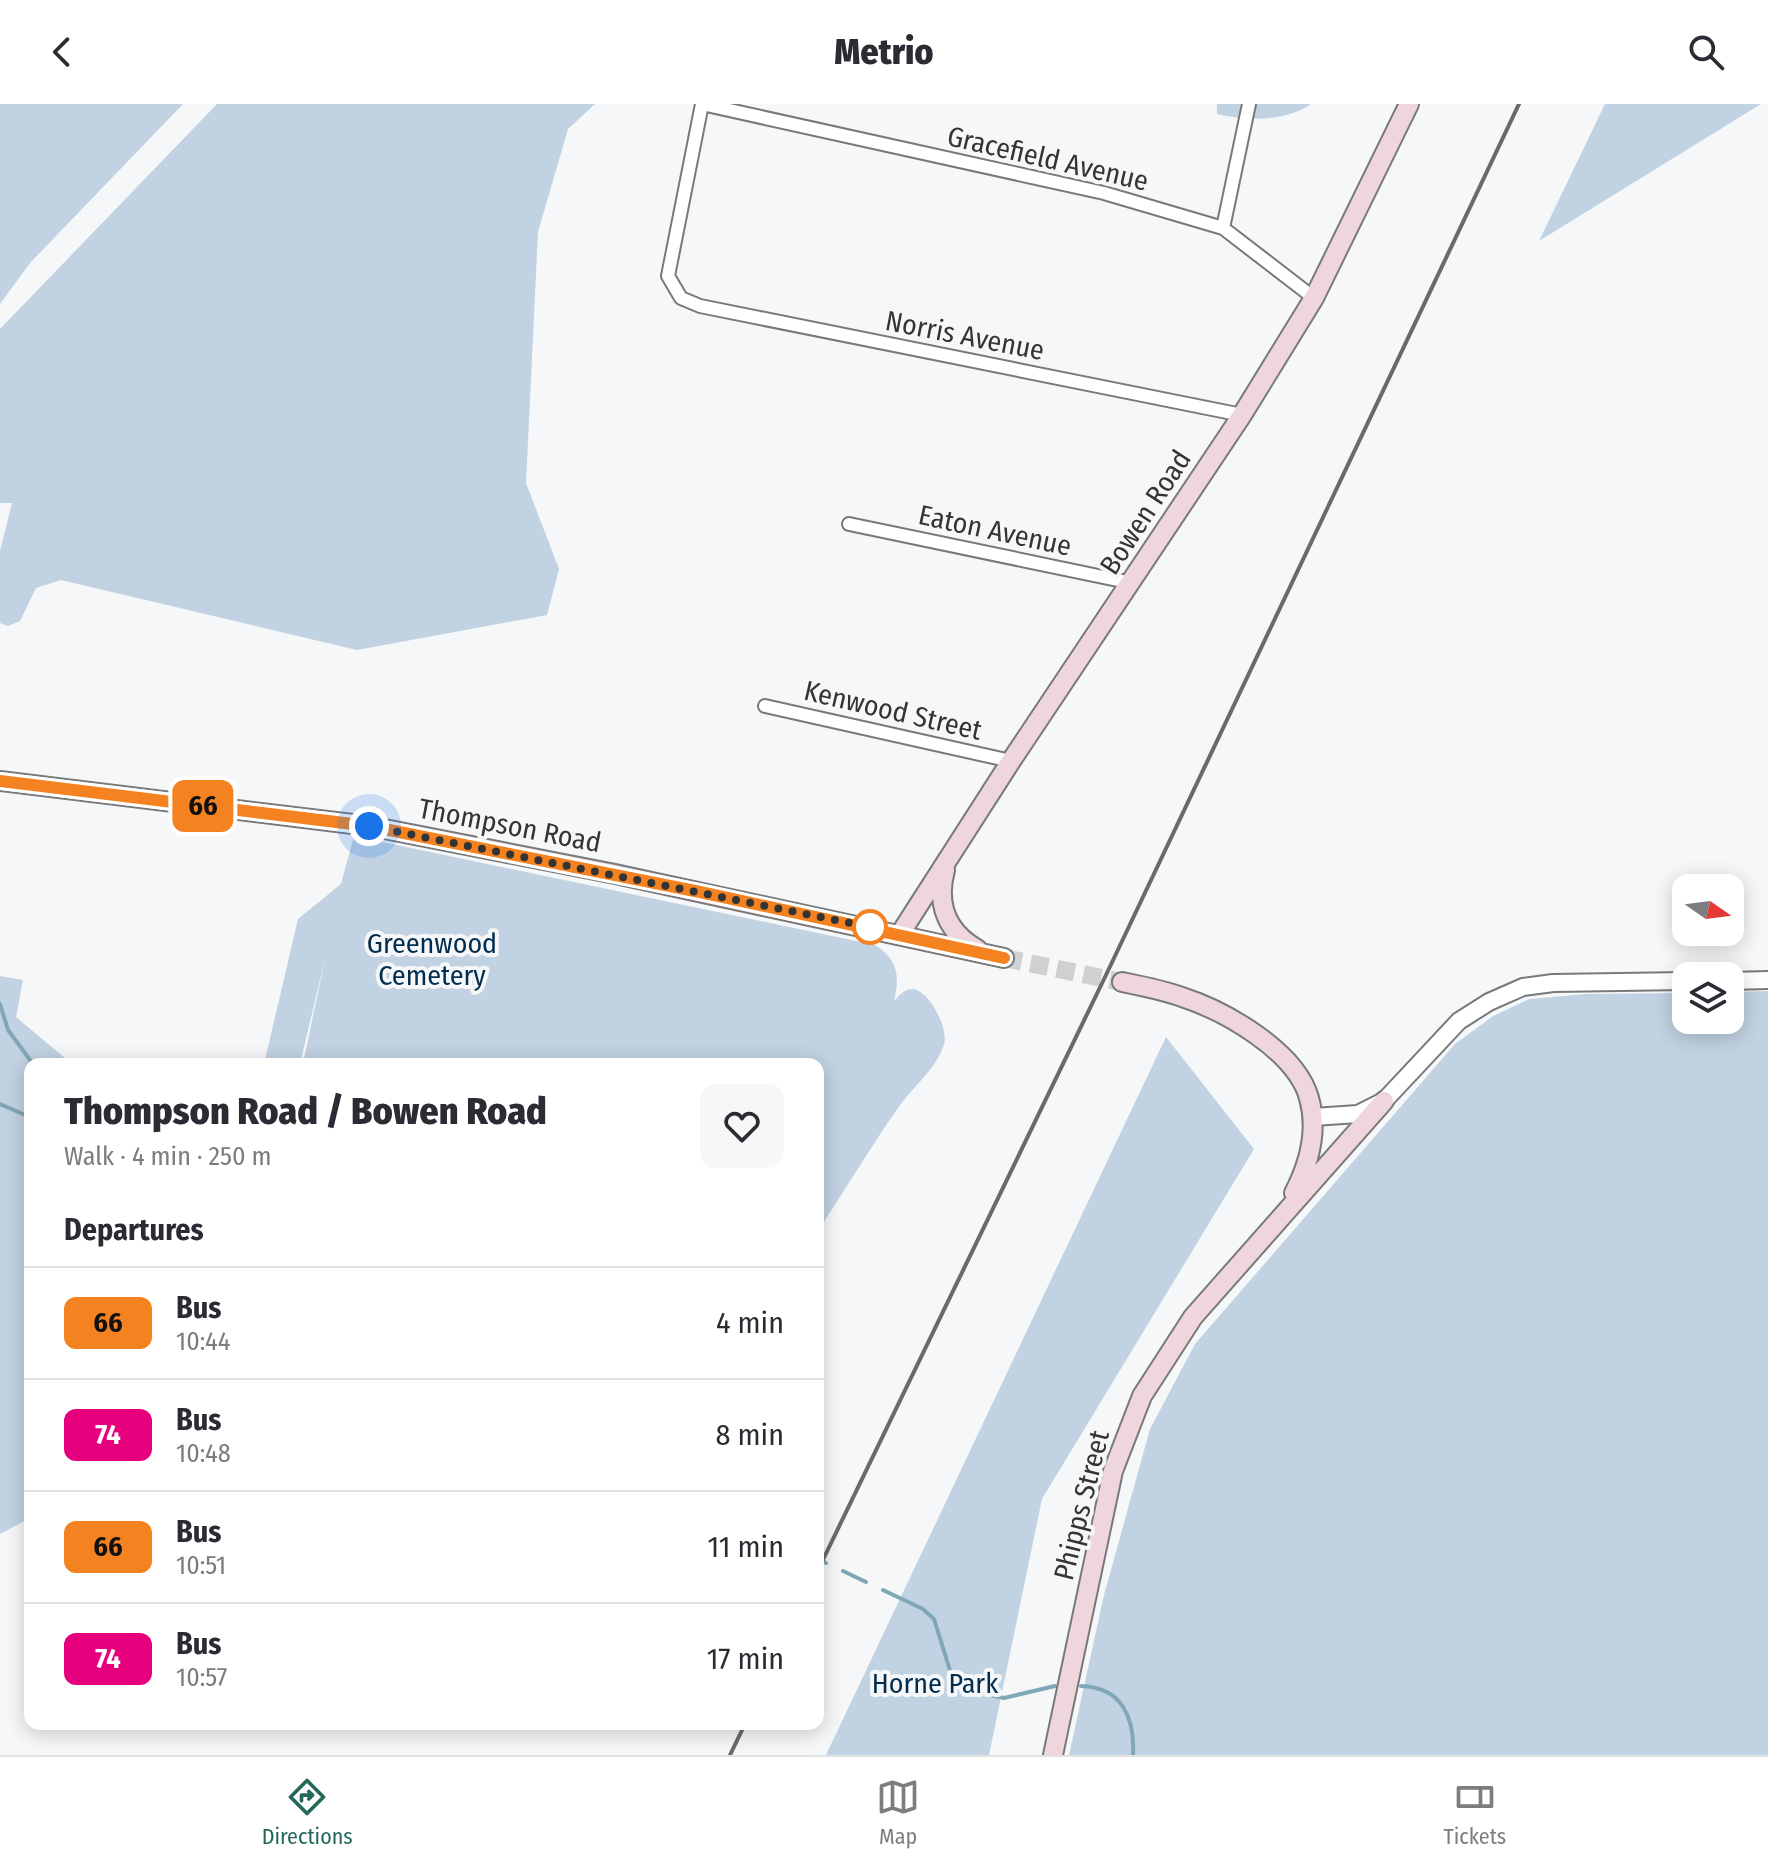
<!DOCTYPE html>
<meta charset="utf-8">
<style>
:root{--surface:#fff;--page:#f7f7f7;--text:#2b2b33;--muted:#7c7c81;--line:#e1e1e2;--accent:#246859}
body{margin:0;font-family:"Fira Sans Condensed",sans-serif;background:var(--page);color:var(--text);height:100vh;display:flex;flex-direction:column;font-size:30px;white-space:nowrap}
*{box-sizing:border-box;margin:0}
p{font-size:26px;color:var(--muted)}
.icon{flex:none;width:44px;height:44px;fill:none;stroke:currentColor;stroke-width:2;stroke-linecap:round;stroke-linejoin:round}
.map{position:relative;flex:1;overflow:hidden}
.sheet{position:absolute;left:24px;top:954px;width:800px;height:672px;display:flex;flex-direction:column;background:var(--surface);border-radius:16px;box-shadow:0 4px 20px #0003}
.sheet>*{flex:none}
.badge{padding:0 16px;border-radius:12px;font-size:28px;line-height:52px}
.needle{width:52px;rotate:104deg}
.controls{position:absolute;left:1672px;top:770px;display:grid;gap:16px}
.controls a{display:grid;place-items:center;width:72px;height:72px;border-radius:16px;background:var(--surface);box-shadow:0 4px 20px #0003;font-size:40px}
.you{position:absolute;width:40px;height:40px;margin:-20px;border:6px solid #fff;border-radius:50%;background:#1a73e8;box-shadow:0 0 0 12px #1a73e833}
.map>.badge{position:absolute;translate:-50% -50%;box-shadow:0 0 0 4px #fff}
h2{padding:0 40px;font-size:30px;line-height:72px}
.round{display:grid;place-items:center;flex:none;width:84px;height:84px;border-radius:16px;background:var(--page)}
.summary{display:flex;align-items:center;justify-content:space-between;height:136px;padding:0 40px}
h1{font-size:38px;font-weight:800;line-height:60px}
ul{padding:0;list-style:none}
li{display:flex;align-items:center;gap:24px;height:112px;padding:0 40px;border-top:2px solid var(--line)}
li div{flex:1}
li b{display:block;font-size:30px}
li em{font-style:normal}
li .badge{min-width:88px;font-weight:700;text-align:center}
header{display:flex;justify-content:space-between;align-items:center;height:104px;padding:0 40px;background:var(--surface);font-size:36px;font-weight:800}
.tab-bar{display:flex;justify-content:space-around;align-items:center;height:112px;border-top:2px solid var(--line);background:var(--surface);font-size:22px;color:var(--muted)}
.tab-bar a{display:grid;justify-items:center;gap:4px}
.tab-bar .current{color:var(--accent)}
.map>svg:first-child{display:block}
.green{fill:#c1d2e3}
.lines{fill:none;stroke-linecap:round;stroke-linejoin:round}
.stream{stroke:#80a7b6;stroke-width:4}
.secondary-tunnel{stroke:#cfd0d1;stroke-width:18;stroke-dasharray:18 9;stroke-linecap:butt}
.minor-casing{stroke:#78797a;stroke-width:16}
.tertiary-casing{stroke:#78797a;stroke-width:20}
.secondary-casing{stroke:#78797a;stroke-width:22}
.minor{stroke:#fff;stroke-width:12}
.tertiary{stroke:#fff;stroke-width:16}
.secondary{stroke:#efd5dc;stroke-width:18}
.rail{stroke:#6a6a6a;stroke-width:4}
.line-casing{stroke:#fff;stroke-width:18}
.line{stroke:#f58220;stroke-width:12}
.walk{stroke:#343434;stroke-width:8;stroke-dasharray:0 14.4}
.stop-dot{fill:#fff;stroke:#f58220;stroke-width:4}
.labels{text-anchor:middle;stroke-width:8;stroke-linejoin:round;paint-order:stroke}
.street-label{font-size:28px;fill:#343434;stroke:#f6f7f8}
.park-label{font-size:28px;fill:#002d4f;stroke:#f6f7f8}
</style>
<header><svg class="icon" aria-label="back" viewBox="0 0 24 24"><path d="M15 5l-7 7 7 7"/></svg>Metrio<svg class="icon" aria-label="search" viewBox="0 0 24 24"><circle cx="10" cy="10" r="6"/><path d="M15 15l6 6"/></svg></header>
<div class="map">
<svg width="1768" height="1651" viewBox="0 0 1768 1651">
<rect width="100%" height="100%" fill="#f6f7f8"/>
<path class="green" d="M0,0H183L30,159L0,200Z
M217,0H595L568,25L538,128L526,379L559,465L547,511L357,546L61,476L36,484L20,517L8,522L0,519V447L12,399H0V225Z
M1217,0H1311C1285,18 1247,17 1217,10Z
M1605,0H1761L1539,137Z
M354,732L875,841C898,856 900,871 894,897C900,891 904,885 913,885C930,887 949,926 944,940C936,966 913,982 898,1004C870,1044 845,1086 818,1127V960H303L325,855L300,960H264L298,815L341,780Z
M0,872L23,876L16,913L72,960H30V1414L0,1430Z
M1768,887V1651H1069L1104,1491L1150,1325L1195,1240L1455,940L1493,912L1529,895L1587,890L1686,889V916H1730V888Z
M1166,933L1254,1045L1042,1395L989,1651H826Z"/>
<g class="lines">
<path class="stream" d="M0,900L8,926L33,960
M0,1000L30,1013
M824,1458L826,1459
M843,1467L866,1478
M883,1486L923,1505L934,1515L953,1576L982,1589L1004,1594L1055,1582
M1081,1582C1122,1583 1135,1614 1133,1651"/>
<path class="secondary-tunnel" d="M1004,854L1122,878"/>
<defs>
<path id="minor" d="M702,0L668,172L681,194L700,202L1242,311
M702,0L1104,89L1223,124L1314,194
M1223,124L1249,0
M849,420L1132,479
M765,602L1011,657"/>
<path id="tertiary" d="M1730,877L1768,876
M1313,1013L1358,1010L1384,997L1459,917L1489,898L1523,883L1553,879L1686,877"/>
<path id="secondary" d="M0,677L369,722L615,770L1004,854
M945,766C936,800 947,828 977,845
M900,830L1011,657L1242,311L1314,194L1409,0
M1122,878C1142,882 1163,886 1182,893C1225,907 1296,947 1309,994C1318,1026 1309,1060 1294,1089
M1053,1651L1113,1367L1142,1292L1193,1213L1384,997"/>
</defs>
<use href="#minor" class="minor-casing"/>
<use href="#tertiary" class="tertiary-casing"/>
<use href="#secondary" class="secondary-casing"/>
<use href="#minor" class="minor"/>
<use href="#tertiary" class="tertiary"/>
<use href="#secondary" class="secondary"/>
<path class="rail" d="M818,1466L1106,871L1519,0
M730,1651L745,1620"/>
</g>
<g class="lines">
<defs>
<path id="line" d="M0,677L369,722L700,788L1004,854"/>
</defs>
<use href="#line" class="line-casing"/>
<use href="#line" class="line"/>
<path class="walk" d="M369,722L870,823"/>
</g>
<circle class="stop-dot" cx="870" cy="823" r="16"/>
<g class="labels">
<g class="street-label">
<text transform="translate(1048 54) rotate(13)" y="10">Gracefield Avenue</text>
<text transform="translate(965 231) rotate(11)" y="10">Norris Avenue</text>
<text transform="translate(1145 408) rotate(-57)" y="10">Bowen Road</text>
<text transform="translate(995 426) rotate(12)" y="10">Eaton Avenue</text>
<text transform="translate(893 606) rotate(13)" y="10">Kenwood Street</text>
<text transform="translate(510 721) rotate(11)" y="10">Thompson Road</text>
<text transform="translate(1081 1401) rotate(-76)" y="10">Phipps Street</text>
</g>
<g class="park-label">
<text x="432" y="849">Greenwood<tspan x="432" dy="32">Cemetery</tspan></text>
<text x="935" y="1589">Horne Park</text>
</g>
</g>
</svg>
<div class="controls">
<a><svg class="needle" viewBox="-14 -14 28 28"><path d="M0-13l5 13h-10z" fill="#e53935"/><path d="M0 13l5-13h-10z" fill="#7c7c81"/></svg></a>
<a><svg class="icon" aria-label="layers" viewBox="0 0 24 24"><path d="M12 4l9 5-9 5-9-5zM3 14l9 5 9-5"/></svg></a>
</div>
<div class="you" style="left:369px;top:722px"></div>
<b class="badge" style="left:203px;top:702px;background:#f58220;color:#111">66</b>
<section class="sheet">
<div class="summary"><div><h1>Thompson Road / Bowen Road</h1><p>Walk · 4 min · 250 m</p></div><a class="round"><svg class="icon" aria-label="heart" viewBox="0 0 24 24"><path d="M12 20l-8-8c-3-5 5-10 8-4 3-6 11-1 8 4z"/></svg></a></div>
<h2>Departures</h2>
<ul>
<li><span class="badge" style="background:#f58220;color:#111">66</span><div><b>Bus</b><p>10:44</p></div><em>4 min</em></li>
<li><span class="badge" style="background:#e6007e;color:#fff">74</span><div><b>Bus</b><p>10:48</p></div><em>8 min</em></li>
<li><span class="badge" style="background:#f58220;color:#111">66</span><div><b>Bus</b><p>10:51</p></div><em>11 min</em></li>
<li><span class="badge" style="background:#e6007e;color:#fff">74</span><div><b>Bus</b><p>10:57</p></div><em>17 min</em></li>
</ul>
</section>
</div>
<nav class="tab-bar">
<a class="current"><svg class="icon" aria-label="directions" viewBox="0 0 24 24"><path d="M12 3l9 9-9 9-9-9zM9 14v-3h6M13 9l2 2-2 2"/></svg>Directions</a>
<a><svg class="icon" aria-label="map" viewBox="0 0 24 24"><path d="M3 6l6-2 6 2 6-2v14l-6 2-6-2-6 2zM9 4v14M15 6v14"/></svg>Map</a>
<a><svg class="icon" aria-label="tickets" viewBox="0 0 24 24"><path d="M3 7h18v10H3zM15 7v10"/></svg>Tickets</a>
</nav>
